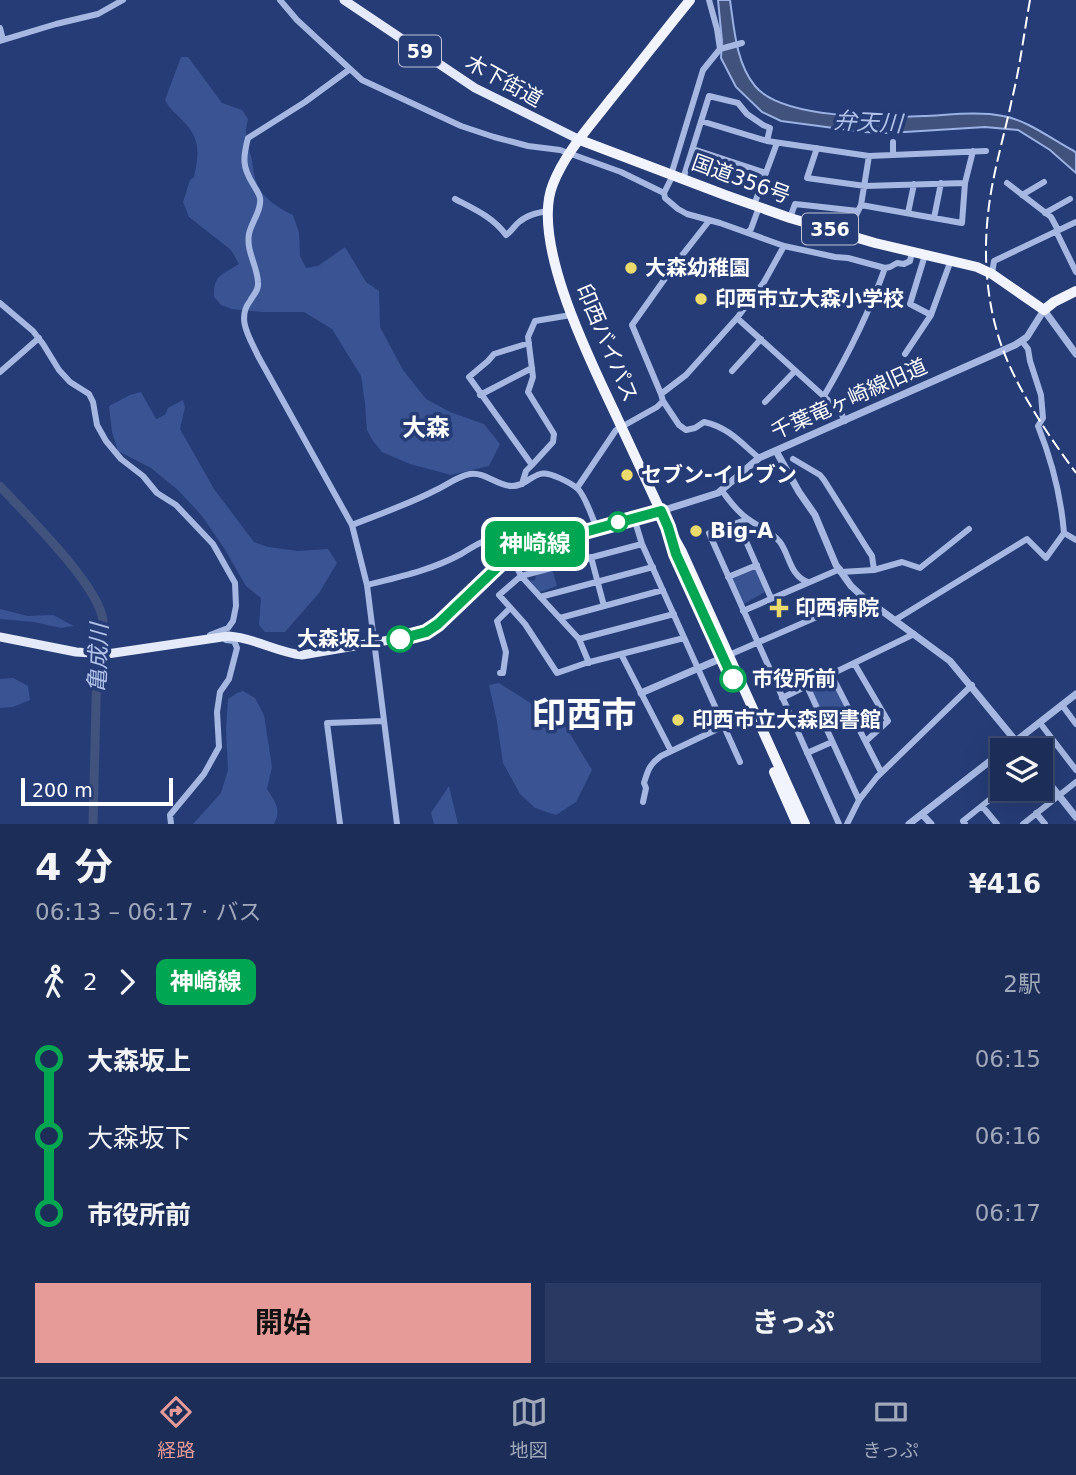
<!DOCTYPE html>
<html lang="ja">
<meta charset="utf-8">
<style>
:root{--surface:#1c2d58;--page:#293961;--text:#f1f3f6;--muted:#a0a8ba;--line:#3a496e;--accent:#e69b98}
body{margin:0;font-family:"DejaVu Sans","Noto Sans JP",sans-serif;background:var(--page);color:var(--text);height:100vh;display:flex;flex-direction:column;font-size:26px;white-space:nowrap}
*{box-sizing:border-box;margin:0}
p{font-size:23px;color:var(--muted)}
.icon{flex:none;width:38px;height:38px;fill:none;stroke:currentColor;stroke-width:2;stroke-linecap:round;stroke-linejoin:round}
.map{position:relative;height:824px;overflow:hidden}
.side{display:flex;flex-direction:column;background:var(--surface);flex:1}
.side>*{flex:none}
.badge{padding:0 14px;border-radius:10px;font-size:24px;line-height:46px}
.buttons{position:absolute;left:990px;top:738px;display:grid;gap:14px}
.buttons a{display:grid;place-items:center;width:63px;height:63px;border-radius:0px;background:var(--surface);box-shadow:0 7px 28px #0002,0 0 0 2px var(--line);font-size:35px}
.scale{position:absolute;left:21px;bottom:18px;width:152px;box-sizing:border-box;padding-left:7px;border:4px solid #fff;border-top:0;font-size:19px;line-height:24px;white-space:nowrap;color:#fff;-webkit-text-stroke:5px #263c76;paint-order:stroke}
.map>.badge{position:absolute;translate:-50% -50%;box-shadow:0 0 0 4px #fff}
.legs{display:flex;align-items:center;gap:10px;height:77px;padding:0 35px;font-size:23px}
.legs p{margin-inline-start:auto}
.head{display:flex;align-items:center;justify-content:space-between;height:119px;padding:0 35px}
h1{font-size:38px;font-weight:700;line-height:52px}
.cta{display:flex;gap:14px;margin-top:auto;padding:14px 35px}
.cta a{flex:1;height:80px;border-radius:0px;background:var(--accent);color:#111;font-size:28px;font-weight:700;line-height:80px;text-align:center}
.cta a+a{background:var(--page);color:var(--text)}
ul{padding:0 35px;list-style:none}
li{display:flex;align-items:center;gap:24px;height:77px;font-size:26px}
li i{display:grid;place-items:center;width:10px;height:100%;margin:0 9px;background:currentColor}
li i::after{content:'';width:18px;height:18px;margin:-9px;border:5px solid;border-radius:50%;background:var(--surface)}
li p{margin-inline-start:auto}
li:first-child i{background:linear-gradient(#0000 50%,currentColor 0)}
li:last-child i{background:linear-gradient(currentColor 50%,#0000 0)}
.dock{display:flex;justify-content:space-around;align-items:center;height:98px;border-top:2px solid var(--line);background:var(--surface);font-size:19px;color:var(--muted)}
.dock a{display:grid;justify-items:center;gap:4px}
.dock .current{color:var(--accent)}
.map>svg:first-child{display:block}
.green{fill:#395393}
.water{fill:#41527d;stroke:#9bb1e3;stroke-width:2}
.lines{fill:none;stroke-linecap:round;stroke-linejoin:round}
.river{stroke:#41527d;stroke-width:9}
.minor{stroke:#a6b8e2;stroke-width:6}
.tertiary{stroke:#a6b8e2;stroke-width:7}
.primary{stroke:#e5eafb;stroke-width:9}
.trunk{stroke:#f2f4fd;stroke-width:10}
.rail{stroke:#fff;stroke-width:2;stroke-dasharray:12 5;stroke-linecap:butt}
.line-1-casing{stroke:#fff;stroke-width:16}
.line-1{stroke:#00a651;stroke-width:10}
.poi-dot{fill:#ebda6c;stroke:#263c76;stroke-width:2.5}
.stop-1-dot{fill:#fff;stroke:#00a651;stroke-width:3.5}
.labels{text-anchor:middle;stroke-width:7;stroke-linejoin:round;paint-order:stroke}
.shield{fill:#263c76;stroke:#bec4d6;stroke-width:2}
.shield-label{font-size:19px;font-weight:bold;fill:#fff}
.street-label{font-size:21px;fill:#fff;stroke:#263c76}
.poi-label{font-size:21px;font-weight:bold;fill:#fff;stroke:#263c76;text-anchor:start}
.stop-label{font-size:21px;font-weight:bold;fill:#fff;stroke:#263c76;text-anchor:end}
.water-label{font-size:23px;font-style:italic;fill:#b1c2ea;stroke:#263c76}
.quarter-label{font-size:24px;font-weight:bold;fill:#fff;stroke:#263c76}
.town-label{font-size:35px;font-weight:bold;fill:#fff;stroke:#263c76}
</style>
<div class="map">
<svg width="1076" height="824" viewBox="0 0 1076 824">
<rect width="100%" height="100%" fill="#263c76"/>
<path class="green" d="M181,57H188L222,103L242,110L248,119C244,138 246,138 251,156C253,163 253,171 255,178C260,197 277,207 293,215L299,233L300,256L306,268L318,266L345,247L366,282L379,291L380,327L403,370L426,399L450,412L484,424L500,444L489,466L451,475L410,464L382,452L373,441L367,430L365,404L361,376L332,329L304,312H262L232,309L221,305L214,297C213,275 222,275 239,264L231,250L189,217L183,202L190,180L194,177C199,154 201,139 183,121C175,112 171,111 165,100Z
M141,392L156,419L165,415L168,408L183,400L185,407L180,429L214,489L254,542L268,547L298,551L328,549L337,563L319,593L285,632H265L259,625L261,598L246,586L224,548L202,516L179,491L151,468L118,451L112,432L109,406L130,395Z
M755,568L765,592L742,605L730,578Z
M552,569L557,586L540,592L530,581L535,580L536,574Z
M0,609L28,616L53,615L74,626L61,628L34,622L0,619Z
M830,676L846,708L825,721L809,686Z
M13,678L28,686L30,700L13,707L0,708V679Z
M499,683L564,724L592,770L576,802L556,815L535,808L520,794L503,763L497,722L489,685Z
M243,691L255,698L264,715L272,767L267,789C275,802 282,809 274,824H193L221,793L228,770L226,730L228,699L237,693Z
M449,786L458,824H434L431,813Z"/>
<path class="water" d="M718,0H730C734,28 736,63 755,86C782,119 882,118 923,116C949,115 978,111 1003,116C1027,120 1053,140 1074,151L1076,153V173L1050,150L1018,130L985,127L889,133L864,132L781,121L762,112L736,87L721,58L722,41Z"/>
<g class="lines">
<path class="river" d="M0,486C26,515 98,584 103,620C104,635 100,649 97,663L93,824"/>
<path class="minor" d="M280,0L297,20L362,80L461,126L494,137L528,146L560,150L621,172L664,193L665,198L678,209L687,214L720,223L784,246L835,257L848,258L885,268L890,267L897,263L904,264L910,261L912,252
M0,28L3,40
M0,41L56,24L98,14L123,0
M720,49L742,43
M350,69L305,102L248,138C243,157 242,167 253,184C255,188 259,193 260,198C262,210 251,223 249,234C246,251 257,265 258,282C259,290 254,294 250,301C236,319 250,338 258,356L352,525L367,585L397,824
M701,121L767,141L869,156L986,151
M817,148L807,178L865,186L965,183
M693,149L766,173
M893,155V142
M671,175L703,70L720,49L717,29L709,0
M683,179L709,96L738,103L747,114L763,125L770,128L767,141
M1007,183L1051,217L1058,230
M664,193L673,175
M1022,195L1044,182
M455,199C474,209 493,217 506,235C512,231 514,226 519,222C527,215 537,213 547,211
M754,205L777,143
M861,205L962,223L965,183L973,151
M908,213L914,184
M1045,213L1070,199
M790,218L795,204L858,211
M934,218L941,183
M1056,231L1076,272
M748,232L751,229L759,207
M847,234L861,205L869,156
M925,255L910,304L931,315
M992,274L994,261L1076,222
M0,303L33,331L43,344L59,370L70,382L89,394L93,402L97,425L106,441L121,459L143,476L157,493L176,505L213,544L235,583L236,606L233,621L228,628L210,635L214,637
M737,318L840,411L845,421
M1022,341L1028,349L1030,361L1041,395L1043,418L1038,426C1052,461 1061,496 1064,533L1076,540
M905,354L931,315L951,260
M732,371L761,339
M0,372L39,338
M661,394L632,325L676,263L709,221
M480,395L532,368
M824,396C848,355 869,313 885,268
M663,401L679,425L686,430L695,428L704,422C728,427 741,443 759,458
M765,402L795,371
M793,459L820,475L824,480L868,550L872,556L874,570
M532,465L553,442L554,434L528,392L533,377L528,337L535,321L571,315
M522,484L526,471L532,465L469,377L488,361L494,354L529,343
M577,488L616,430L657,407L663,401L661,394L686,375L737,318L764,282L784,246
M722,491C730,501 737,512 748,519C759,527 772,532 780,542C790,556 790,576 808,582
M634,518L642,544L740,762
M748,519L709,533L839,824
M738,523L771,598
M352,525C380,514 409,504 436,490C447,485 458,476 470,474C485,472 496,485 511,486C522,487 530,477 540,474C549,471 571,483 578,489C586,497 592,518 597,528
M642,544L521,576L499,595L525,624L557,673L586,663L684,638
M511,555L521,576L579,639L589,663
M591,557L604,606
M841,572L874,570L902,562L920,568L969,529
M728,577L757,565
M367,585C399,577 432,570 461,554C470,549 481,540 491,540C500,540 509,546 514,552
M540,597L653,567
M743,611L840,569
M560,618L663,590
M895,620L1027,539L1046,558L1064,533
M579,639L674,614
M621,654L671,751
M729,655L863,597
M854,663L888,721L866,741
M500,673H503L506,652L497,621L510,608
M831,674L881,772
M807,686L859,800
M782,698L914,634
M1062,705L1076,724
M1040,723L1076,770
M807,753L832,742
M643,802L646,788L644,783C648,770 649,765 661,756L724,726
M982,806L997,824
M1036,813L1045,824
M171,824L170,815L204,774L219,747L217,712L220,692L229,679L237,648L234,641L226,640
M340,824L327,723L384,721
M847,824L859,800L877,777L972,685
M965,824L963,821L1003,789
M1023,824L1076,782"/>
<path class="tertiary" d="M776,451L799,492L815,515L836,565L851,586L863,597L950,661L1024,751
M661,511L718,493L759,458L1015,345L1027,337L1044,310L1076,354
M641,693L729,655
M1003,751L1076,694
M1041,773L1076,817
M922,814L931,824
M909,824L1003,751"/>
<path class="primary" d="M344,0L475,88L580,140
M0,637L76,652L107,654L229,636C254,638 277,652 302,655L413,636C461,622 482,567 526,547L661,511"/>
<path class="trunk" d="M690,0C663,33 637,67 610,100C590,126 565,153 553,184C530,240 589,358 614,411C632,450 650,488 668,527L682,552L805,824
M580,140L725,195L790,218L875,243L977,267L992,274L1044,310L1054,302L1076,291
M774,772L797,824"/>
<path class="rail" d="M1030,0C1024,33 1020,67 1012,99C1004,137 992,175 988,214C983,259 987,307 1003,350C1020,394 1048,435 1076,473"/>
</g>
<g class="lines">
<defs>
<path id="line-1" d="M400,639L426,632L438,624L504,561L519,550L661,511L668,527L676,554L733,679"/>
</defs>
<use href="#line-1" class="line-1-casing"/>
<use href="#line-1" class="line-1"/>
</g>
<g class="poi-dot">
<circle cx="631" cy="268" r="7"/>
<circle cx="701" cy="299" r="7"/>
<circle cx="627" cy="475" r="7"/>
<circle cx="696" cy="531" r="7"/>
<path d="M775.5 597.5h7v7h7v7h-7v7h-7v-7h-7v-7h7z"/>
<circle cx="678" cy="720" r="7"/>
</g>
<g class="stop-1-dot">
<circle cx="618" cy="522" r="9"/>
<circle cx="400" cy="639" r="12"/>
<circle cx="733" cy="679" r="12"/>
</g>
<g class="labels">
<g class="shield">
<rect x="399" y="35.5" width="42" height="31" rx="5"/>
<rect x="802" y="213.5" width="56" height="31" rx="5"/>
</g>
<g class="shield-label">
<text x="420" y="58">59</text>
<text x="830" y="236">356</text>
</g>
<g class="street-label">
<text transform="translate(504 81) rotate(29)" y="7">木下街道</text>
<text transform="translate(741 179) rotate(20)" y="7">国道356号</text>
<text transform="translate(607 343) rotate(67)" y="7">印西バイパス</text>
<text transform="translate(849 399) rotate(-24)" y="7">千葉竜ヶ崎線旧道</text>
</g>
<g class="poi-label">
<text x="645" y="275">大森幼稚園</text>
<text x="715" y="306">印西市立大森小学校</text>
<text x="641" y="482">セブン-イレブン</text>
<text x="710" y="538">Big-A</text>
<text x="795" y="615">印西病院</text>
<text x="692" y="727">印西市立大森図書館</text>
</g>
<g class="stop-label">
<text x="381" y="646">大森坂上</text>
<text x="752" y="686" text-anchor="start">市役所前</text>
</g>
<g class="water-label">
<text transform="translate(868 122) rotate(3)" y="8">弁天川</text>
<text transform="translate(98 658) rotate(-88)" y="8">亀成川</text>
</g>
<g class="quarter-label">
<text x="426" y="436">大森</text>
</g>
<g class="town-label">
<text x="584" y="727">印西市</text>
</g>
</g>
</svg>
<div class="buttons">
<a><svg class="icon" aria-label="layers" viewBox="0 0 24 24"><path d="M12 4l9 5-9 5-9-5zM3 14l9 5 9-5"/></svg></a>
</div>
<div class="scale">200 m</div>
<b class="badge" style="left:535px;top:544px;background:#00a651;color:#fff">神崎線</b>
</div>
<section class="side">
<div class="head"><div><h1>4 分</h1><p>06:13 – 06:17 · バス</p></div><b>¥416</b></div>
<div class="legs"><svg class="icon" aria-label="walk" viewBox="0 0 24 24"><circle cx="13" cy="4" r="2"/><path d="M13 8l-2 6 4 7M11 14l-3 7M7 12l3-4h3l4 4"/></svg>2<svg class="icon" aria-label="forward" viewBox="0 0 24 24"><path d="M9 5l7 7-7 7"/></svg><b class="badge" style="background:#00a651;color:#fff">神崎線</b><p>2駅</p></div>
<ul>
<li><i style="color:#00a651"></i><b>大森坂上</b><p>06:15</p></li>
<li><i style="color:#00a651"></i><span>大森坂下</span><p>06:16</p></li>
<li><i style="color:#00a651"></i><b>市役所前</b><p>06:17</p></li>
</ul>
<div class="cta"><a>開始</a><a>きっぷ</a></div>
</section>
<nav class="dock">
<a class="current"><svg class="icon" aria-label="directions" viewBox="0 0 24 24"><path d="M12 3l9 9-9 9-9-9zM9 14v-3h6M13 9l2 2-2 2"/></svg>経路</a>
<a><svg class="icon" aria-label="map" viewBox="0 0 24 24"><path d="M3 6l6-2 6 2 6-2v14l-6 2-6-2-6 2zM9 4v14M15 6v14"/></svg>地図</a>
<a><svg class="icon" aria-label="tickets" viewBox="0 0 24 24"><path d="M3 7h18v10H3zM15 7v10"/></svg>きっぷ</a>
</nav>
